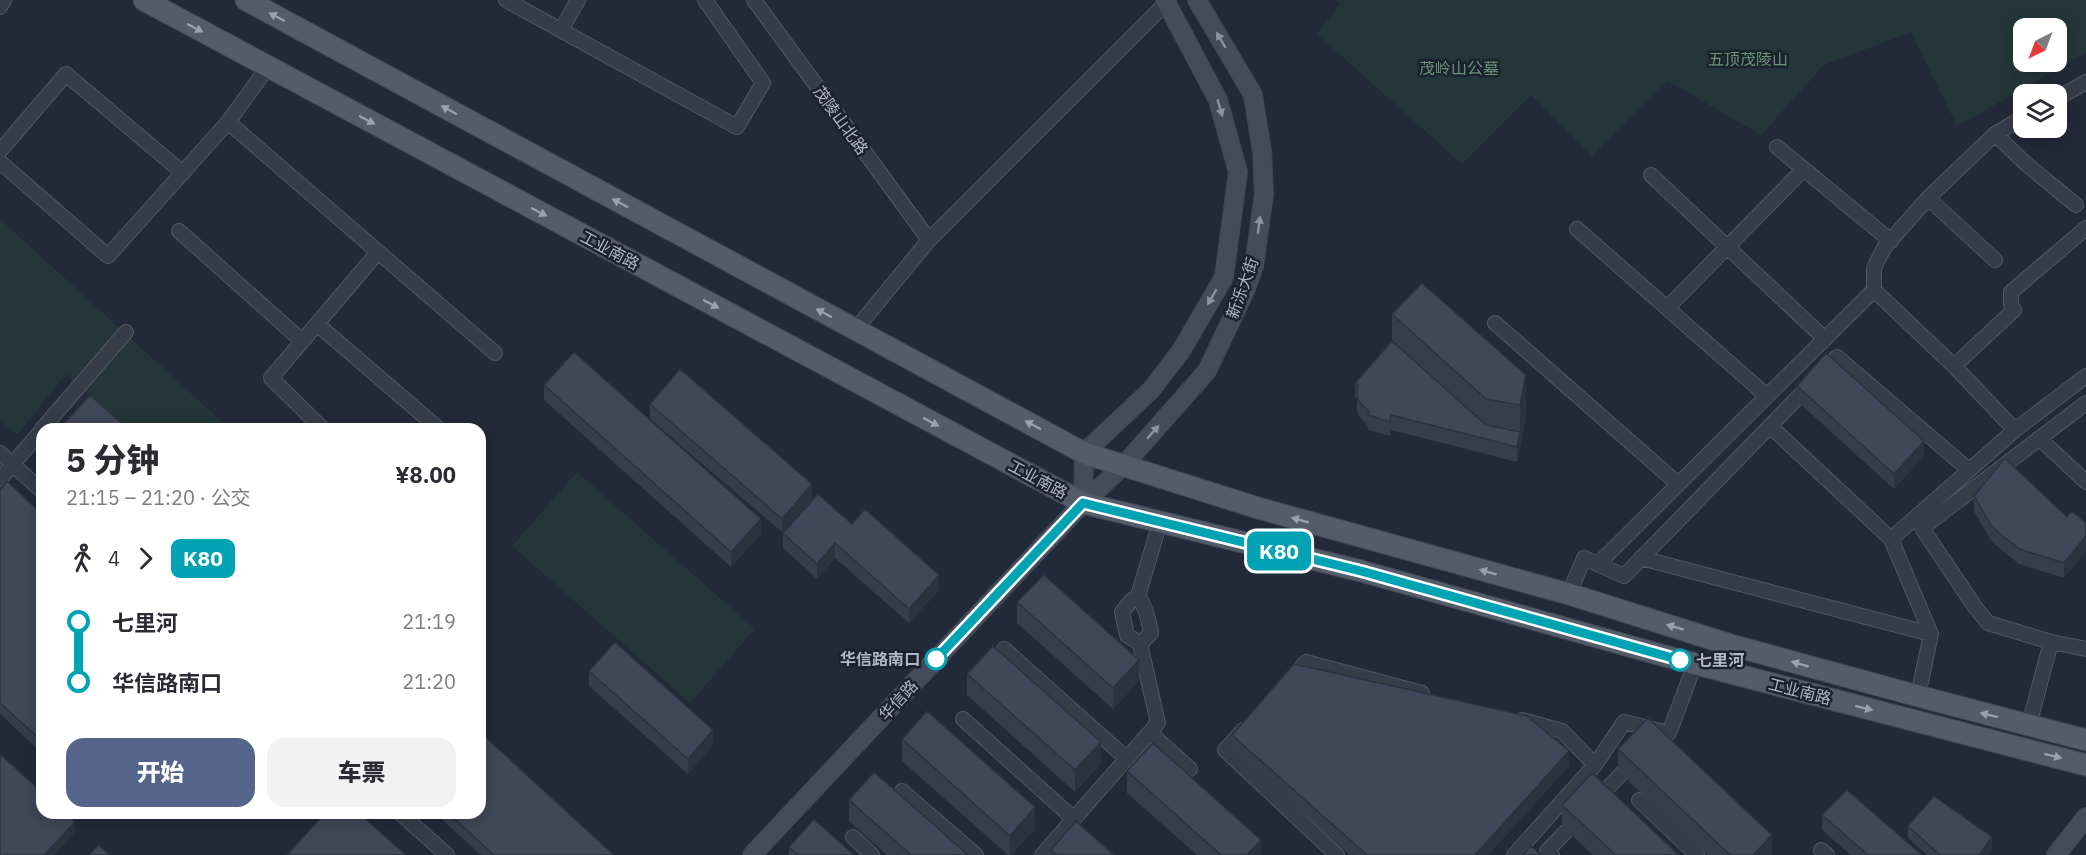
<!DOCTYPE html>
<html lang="zh">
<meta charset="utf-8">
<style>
:root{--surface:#fff;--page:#f2f2f3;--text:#2b2b33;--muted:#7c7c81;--accent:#556589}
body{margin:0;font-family:"IBM Plex Sans","Noto Sans SC",sans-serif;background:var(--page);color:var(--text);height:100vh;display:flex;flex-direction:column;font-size:22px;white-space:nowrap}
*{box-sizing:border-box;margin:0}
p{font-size:20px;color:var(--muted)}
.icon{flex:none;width:33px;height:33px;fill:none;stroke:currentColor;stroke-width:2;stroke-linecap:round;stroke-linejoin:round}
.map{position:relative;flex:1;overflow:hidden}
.details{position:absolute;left:36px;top:423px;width:450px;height:396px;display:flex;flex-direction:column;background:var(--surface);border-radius:18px;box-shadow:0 3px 15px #0003}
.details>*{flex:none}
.badge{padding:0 12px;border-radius:9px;font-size:21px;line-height:39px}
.needle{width:39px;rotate:222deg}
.fabs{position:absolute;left:2013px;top:18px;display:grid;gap:12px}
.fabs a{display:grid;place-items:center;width:54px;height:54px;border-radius:12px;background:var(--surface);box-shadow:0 3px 15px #0003;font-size:30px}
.map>.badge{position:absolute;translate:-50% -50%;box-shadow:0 0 0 3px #fff}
.legs{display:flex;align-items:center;gap:9px;height:66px;padding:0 30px;font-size:20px}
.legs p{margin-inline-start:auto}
.summary{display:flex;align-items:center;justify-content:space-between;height:102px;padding:0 30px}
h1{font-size:33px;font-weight:800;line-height:45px}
.action{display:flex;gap:12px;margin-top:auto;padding:12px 30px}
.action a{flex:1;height:69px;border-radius:18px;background:var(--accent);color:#fff;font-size:24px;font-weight:800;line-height:69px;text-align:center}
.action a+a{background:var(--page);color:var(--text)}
ul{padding:0 30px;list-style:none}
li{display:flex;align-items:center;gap:21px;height:60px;font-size:22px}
li i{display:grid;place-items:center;width:9px;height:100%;margin:0 8px;background:currentColor}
li i::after{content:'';width:15px;height:15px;margin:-8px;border:4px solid;border-radius:50%;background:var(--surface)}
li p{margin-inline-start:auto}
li:first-child i{background:linear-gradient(#0000 50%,currentColor 0)}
li:last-child i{background:linear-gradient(currentColor 50%,#0000 0)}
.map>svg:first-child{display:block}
.green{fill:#24363a;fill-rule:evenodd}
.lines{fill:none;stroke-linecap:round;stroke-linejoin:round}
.street-casing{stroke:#515764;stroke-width:16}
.secondary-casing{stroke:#3f4652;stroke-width:20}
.primary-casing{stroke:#3f4652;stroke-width:23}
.street{stroke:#363d49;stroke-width:14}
.secondary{stroke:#444c5c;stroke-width:18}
.primary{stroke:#545b69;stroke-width:21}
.wall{fill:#363e4c}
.shaded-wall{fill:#2c323e}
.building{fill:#3f4858;stroke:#2c323e;stroke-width:1.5}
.oneway{fill:#9aa0ae}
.oneway2{fill:#8b92a0}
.line-1-casing{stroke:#fff;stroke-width:14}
.line-1{stroke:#00a3b4;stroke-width:9}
.stop-1-dot{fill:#fff;stroke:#00a3b4;stroke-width:3}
.labels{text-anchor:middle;stroke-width:5;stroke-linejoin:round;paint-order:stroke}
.park-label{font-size:16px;fill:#699576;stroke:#1b222e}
.street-label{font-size:16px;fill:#b1b7c5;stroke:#1b222e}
.stop-label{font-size:16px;font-weight:bold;fill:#b1b7c5;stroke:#1b222e;text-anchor:end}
</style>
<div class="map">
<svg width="2086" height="855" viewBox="0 0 2086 855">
<rect width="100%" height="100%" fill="#222a39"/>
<path class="green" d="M1336,0H2086V53L1957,126L1911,32L1824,65L1761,135L1668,81L1592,156L1531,95L1462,164L1317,34L1340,4ZM2024,28H2056V62H2024Z
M0,219L230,429H126L66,374L17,435L0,420Z
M577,472L755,629L690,703L512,546Z"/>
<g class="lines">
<defs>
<path id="street" d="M506,0L737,127L763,83L705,0
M754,0L929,240
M0,7L4,0
M561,30L578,0
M268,67L228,122L495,353
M2056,99L2086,82
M1995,134L2025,163L2076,205
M1777,147L1891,241
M0,151L66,74L183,173
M0,162L108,256L228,122
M1651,175L1825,339
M1928,198L1995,260
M1577,229L1767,396
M179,231L302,341
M1874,290L1954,366
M1667,308L1804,169
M1495,323L1678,484
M317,324L439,429
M855,330L929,240L1169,0
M1822,372L1837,357L1969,470
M2086,403L1922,528L1975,607L1988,623L2051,642L2086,649
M1770,426L1891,539L1931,634L1918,696
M42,429L126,332
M323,429L271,378L378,252
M2015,430L1954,366L2014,310L2011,304V292L2086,228
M2039,438L2086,482
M0,453L42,491
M0,479L42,430
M1891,539L2015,430L2086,376
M1641,558L1931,634
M1598,564L1874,290V268L1884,248L1928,198L1995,134L2024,117
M1569,594L1584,558L1624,576L1809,386
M1138,596L1130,602L1122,612L1127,635L1140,644
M1004,649L1127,759
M1291,679L1306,662L1422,693
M963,719L1074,819
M2029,725L2051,642
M1243,730L1225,750L1337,855
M1150,733L1190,769
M1595,765L1624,722L1669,733L1695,664
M902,791L976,855
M1596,800L1633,762
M1639,800L1697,855
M400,813L447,855
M853,837L872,855
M1821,850L1827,855
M1042,855L1158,723L1140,644L1151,633C1149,619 1146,608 1138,596L1160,522
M1514,855L1595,765L1562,731L1522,720
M1552,855L1547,851L1579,818"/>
<path id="secondary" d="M1083,503L1084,453L1151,390L1181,351L1224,277L1238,172L1218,100L1165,0
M752,855L1083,503L1124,465L1207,371L1245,291L1254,266L1264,194L1262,151L1253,95L1197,0
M2056,855L2086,817"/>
<path id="primary" d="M144,0L1083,503L1361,571L1665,656L2086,765
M246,0L1084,453L1258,508L1569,594L1731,645L1918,696L2086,740"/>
</defs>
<use href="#street" class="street-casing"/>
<use href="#secondary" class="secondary-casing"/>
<use href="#primary" class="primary-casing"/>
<use href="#street" class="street"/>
<use href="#secondary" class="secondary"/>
<use href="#primary" class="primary"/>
</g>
<path class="wall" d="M1392,314L1526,375V417L1517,462L1391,430L1390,436L1368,430V426L1358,415L1357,408V399L1355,398V383L1392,341Z
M544,385L761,534L731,567L544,400Z
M1797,386L1924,456L1894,489L1797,401Z
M650,404L812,499L852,524L939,590L909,623L835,558L817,579L783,548V533L650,419Z
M0,490L42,514V753L0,714Z
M1974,496L2067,517L2086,523V551L2064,578L2019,564L1992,542L1974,511Z
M1017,602L1139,681L1113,709L1017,623Z
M589,671L713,745L688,774L589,686Z
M967,674L1101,763L1075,792L967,695Z
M1232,735L1569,766L1488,855H1350L1232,750Z
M902,739L1035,829L1011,855H1008L902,761Z
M1618,749L1772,855H1707L1618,771Z
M1127,771L1261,855H1197L1127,793Z
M849,800L968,855H887L849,821Z
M1562,805L1679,855H1593L1562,826Z
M435,813H480L614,855H481Z
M1822,815L1922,855H1851L1822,830Z
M1908,826L1992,849L1988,855H1927L1908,838Z
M789,847L854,855H789Z
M1051,850L1114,855H1051Z"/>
<path class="shaded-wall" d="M1526,375V417L1517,462V447L1520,432V405Z
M1391,415V430L1390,436V422Z
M1924,441V456L1894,489V474Z
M812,484V499L782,534V519Z
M761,519V534L731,567V552Z
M2086,536V551L2064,578V563Z
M835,543V558L817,579V564Z
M939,575V590L909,623V609Z
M1139,660V681L1113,709V688Z
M713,730V745L688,774V759Z
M1101,742V763L1075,792V770Z
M1569,751V766L1488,855H1475Z
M1035,807V829L1011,855H1010V836Z
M75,822V833L55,855H44Z
M1772,835V855H1753Z
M1992,837V849L1988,855H1979Z
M1261,840V855H1247Z"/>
<path class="building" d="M1422,283L1526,375L1520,405L1486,399L1392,314Z
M1392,341L1486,425L1520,432L1517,447L1391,415L1390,422L1368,415L1369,412L1358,400L1357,393L1358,385L1355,383Z
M574,352L761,519L731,552L544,385Z
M1826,353L1924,441L1894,474L1797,386Z
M680,369L812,484L782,519L650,404Z
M90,395L128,429H59Z
M2005,458L2067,517L2072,511L2086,523V536L2064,563L2019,549L1992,527L1974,496Z
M7,481L42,514V741L0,703V490Z
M818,494L852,524L865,509L939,575L909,609L835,543L817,564L783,533Z
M1044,575L1139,660L1113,688L1017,602Z
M615,642L713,730L688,759L589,671Z
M993,646L1101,742L1075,770L967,674Z
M1294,664L1527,716L1569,751L1475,855H1367L1232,735Z
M927,711L1035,807L1010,836L902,739Z
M1648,718L1772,835L1753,855H1730L1618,749Z
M480,732L614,855H494L448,813H480Z
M1153,743L1261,840L1247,855H1221L1127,771Z
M0,754L42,792V813H65L75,822L44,855H0Z
M874,772L968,855H911L849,800Z
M1592,773L1679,855H1616L1562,805Z
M1847,790L1922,855H1868L1822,815Z
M1934,796L1992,837L1979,855H1940L1908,826Z
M325,813H359L406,855H287Z
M814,819L854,855H799L789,847Z
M1076,821L1114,855H1057L1051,850Z
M98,845L110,855H89Z
M1531,846L1541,855H1523Z"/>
<defs><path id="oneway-solid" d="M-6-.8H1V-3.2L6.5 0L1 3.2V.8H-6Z" transform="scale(1.5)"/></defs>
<g class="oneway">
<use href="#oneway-solid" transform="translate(277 17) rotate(-152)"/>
<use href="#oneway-solid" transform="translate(195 28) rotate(28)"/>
<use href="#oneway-solid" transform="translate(449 110) rotate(-152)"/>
<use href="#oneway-solid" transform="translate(367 120) rotate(28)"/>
<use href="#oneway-solid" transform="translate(620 203) rotate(-152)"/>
<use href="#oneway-solid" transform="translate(539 212) rotate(28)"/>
<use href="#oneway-solid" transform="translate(711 304) rotate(28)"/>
<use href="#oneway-solid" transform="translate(824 313) rotate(-152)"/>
<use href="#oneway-solid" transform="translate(931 422) rotate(28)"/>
<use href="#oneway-solid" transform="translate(1033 425) rotate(-152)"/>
<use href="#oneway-solid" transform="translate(1300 520) rotate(-164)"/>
<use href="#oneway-solid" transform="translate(1488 572) rotate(-164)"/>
<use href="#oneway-solid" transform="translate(1675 627) rotate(-163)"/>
<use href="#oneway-solid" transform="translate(1800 664) rotate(-164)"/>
<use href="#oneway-solid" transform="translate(1864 708) rotate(14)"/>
<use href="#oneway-solid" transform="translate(1989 715) rotate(-166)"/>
<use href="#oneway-solid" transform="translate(2053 756) rotate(14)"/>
</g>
<g class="oneway2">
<use href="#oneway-solid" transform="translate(1221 40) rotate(-120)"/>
<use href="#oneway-solid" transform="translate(1220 108) rotate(73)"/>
<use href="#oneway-solid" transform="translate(1259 225) rotate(-82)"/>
<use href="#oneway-solid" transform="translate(1212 297) rotate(120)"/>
<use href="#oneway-solid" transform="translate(1153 432) rotate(-48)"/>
</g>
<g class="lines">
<defs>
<path id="line-1" d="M936,659L1083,503L1361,571L1680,660"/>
</defs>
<use href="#line-1" class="line-1-casing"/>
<use href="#line-1" class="line-1"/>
</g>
<g class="stop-1-dot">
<circle cx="936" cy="659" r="10"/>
<circle cx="1680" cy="660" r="10"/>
</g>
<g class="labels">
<g class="park-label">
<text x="1748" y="65">五顶茂陵山</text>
<text x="1459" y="74">茂岭山公墓</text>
</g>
<g class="street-label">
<text transform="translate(841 120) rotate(54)" y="6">茂陵山北路</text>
<text transform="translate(610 250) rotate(28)" y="6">工业南路</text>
<text transform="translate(1242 288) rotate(-70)" y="6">新泺大街</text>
<text transform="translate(1038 479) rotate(28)" y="6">工业南路</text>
<text transform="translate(1800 691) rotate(14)" y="6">工业南路</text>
<text transform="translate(898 700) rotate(-47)" y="6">华信路</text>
</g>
<g class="stop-label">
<text x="920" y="665">华信路南口</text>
<text x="1696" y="666" text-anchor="start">七里河</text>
</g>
</g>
</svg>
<div class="fabs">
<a><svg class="needle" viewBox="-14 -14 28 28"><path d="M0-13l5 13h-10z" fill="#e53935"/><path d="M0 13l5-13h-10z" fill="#7c7c81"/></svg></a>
<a><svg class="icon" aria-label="layers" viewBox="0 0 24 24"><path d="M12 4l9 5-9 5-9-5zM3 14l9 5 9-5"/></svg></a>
</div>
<b class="badge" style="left:1279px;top:551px;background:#00a3b4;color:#fff">K80</b>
<section class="details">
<div class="summary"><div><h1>5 分钟</h1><p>21:15 – 21:20 · 公交</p></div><b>¥8.00</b></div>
<div class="legs"><svg class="icon" aria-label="walk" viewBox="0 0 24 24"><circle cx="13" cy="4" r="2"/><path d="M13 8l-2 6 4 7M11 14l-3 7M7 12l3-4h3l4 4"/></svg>4<svg class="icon" aria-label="forward" viewBox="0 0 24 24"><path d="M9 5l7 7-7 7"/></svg><b class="badge" style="background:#00a3b4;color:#fff">K80</b></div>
<ul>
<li><i style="color:#00a3b4"></i><b>七里河</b><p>21:19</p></li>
<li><i style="color:#00a3b4"></i><b>华信路南口</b><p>21:20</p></li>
</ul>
<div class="action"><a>开始</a><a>车票</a></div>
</section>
</div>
